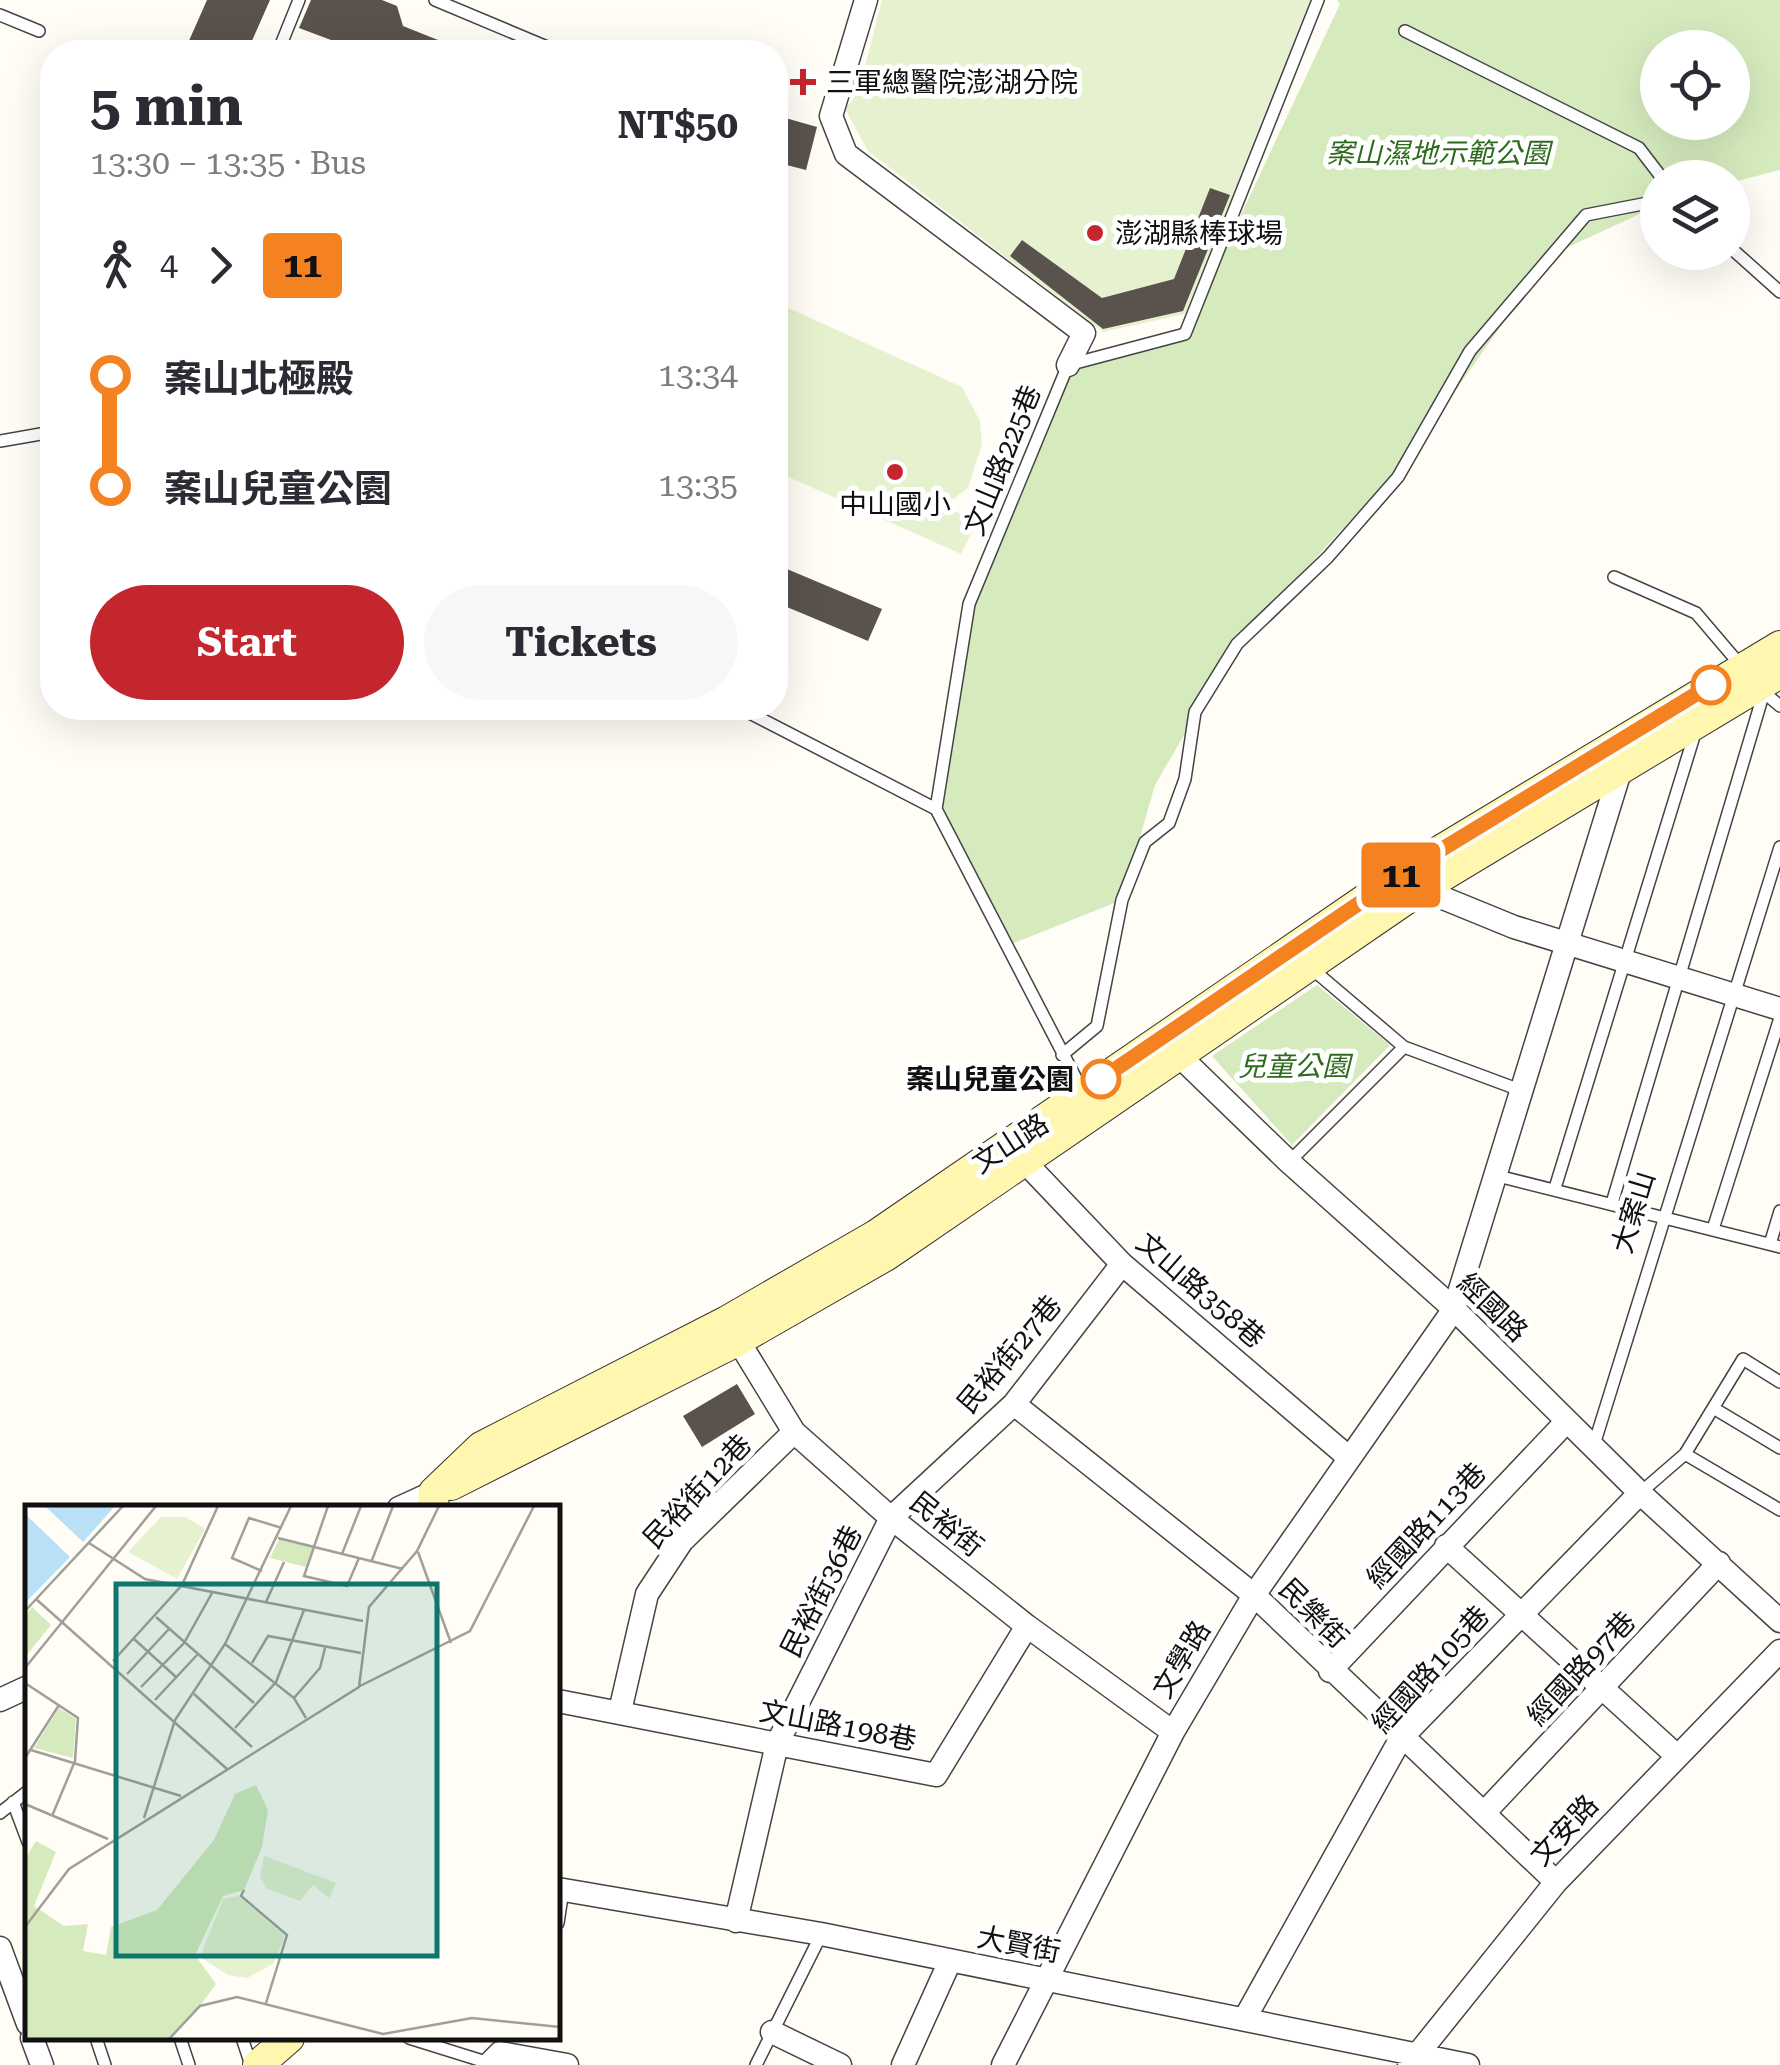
<!DOCTYPE html>
<meta charset="utf-8">
<style>
:root{--surface:#fff;--page:#f7f7f7;--text:#2b2b33;--muted:#7c7c81;--accent:#c4262e}
body{margin:0;font-family:"Roboto Serif","Noto Sans TC",serif;background:var(--page);color:var(--text);height:100vh;display:flex;flex-direction:column;font-size:38px;white-space:nowrap}
*{box-sizing:border-box;margin:0}
p{font-size:32px;color:var(--muted)}
.icon{flex:none;width:55px;height:55px;fill:none;stroke:currentColor;stroke-width:2;stroke-linecap:round;stroke-linejoin:round}
.map{position:relative;flex:1;overflow:hidden}
.details{position:absolute;left:40px;top:40px;width:748px;height:680px;display:flex;flex-direction:column;background:var(--surface);border-radius:40px;box-shadow:0 10px 40px #0002}
.details>*{flex:none}
.badge{padding:0 20px;border-radius:8px;font-size:35px;line-height:65px}
.controls{position:absolute;left:1640px;top:30px;display:grid;gap:20px}
.controls a{display:grid;place-items:center;width:110px;height:110px;border-radius:50%;background:var(--surface);box-shadow:0 10px 40px #0002;font-size:50px}
.map>.badge{position:absolute;translate:-50% -50%;box-shadow:0 0 0 5px #fff}
.legs{display:flex;align-items:center;gap:15px;height:110px;padding:0 50px;font-size:32px}
.legs p{margin-inline-start:auto}
.overview{display:flex;align-items:center;justify-content:space-between;height:170px;padding:0 50px}
h1{font-size:55px;font-weight:700;line-height:75px}
.primary-button{display:flex;gap:20px;margin-top:auto;padding:20px 50px}
.primary-button a{flex:1;height:115px;border-radius:60px;background:var(--accent);color:#fff;font-size:40px;font-weight:700;line-height:115px;text-align:center}
.primary-button a+a{background:var(--page);color:var(--text)}
ul{padding:0 50px;list-style:none}
li{display:flex;align-items:center;gap:35px;height:110px;font-size:38px}
li i{display:grid;place-items:center;width:15px;height:100%;margin:0 12px;background:currentColor}
li i::after{content:'';width:25px;height:25px;margin:-12px;border:8px solid;border-radius:50%;background:var(--surface)}
li p{margin-inline-start:auto}
li:first-child i{background:linear-gradient(#0000 50%,currentColor 0)}
li:last-child i{background:linear-gradient(currentColor 50%,#0000 0)}
.map>svg:first-child{display:block}
.green{fill:#d5ebbd;fill-rule:evenodd}
.pitch{fill:#e6f2cf}
.building{fill:#5a524d}
.lines{fill:none;stroke-linecap:round;stroke-linejoin:round}
.lane-casing{stroke:#444;stroke-width:14}
.street-casing{stroke:#444;stroke-width:25}
.secondary-casing{stroke:#333;stroke-width:32}
.lane{stroke:#fff;stroke-width:11}
.street{stroke:#fff;stroke-width:22}
.secondary{stroke:#fff6b0;stroke-width:30}
.line-1-casing{stroke:#fff;stroke-width:22}
.line-1{stroke:#f58220;stroke-width:15}
.poi-dot{fill:#c4262e;stroke:#fff;stroke-width:4}
.stop-1-dot{fill:#fff;stroke:#f58220;stroke-width:5}
.labels{text-anchor:middle;stroke-width:10;stroke-linejoin:round;paint-order:stroke}
.poi-label{font-size:28px;fill:#111;stroke:#fff;text-anchor:start}
.park-label{font-size:28px;font-style:italic;fill:#2f6b1f;stroke:#fff}
.street-label{font-size:28px;fill:#111;stroke:#fff}
.stop-label{font-size:28px;font-weight:bold;fill:#111;stroke:#fff;text-anchor:end}
.inset-road{fill:none;stroke:#a09f9a;stroke-width:2.5}
.view{fill:#0f766e;fill-opacity:0.15;stroke:#0f766e;stroke-width:5}
.inset-edge{fill:none;stroke:#111;stroke-width:5}
</style>
<div class="map">
<svg width="1780" height="2065" viewBox="0 0 1780 2065">
<rect width="100%" height="100%" fill="#fffdf5"/>
<path class="green" d="M1337,0H1780V170L1733,182L1732,178H1658L1657,206L1551,255L1410,455L1237,644L1155,785L1122,900L1004,947L936,809L969,604L1068,365L1185,334L1340,4ZM1658,48H1732V122H1658Z
M1317,985L1390,1045L1292,1145L1212,1056Z"/>
<path class="pitch" d="M882,0H1310L1185,314L1103,332L868,151L845,109L858,93Z
M775,306H784L962,387L980,421L982,444L968,488L944,506L977,522L961,554L775,471Z"/>
<path class="building" d="M207,0H270L247,52H184Z
M311,0H382L397,6L403,26L468,52H363L299,28Z
M775,115L817,127L806,170L775,162Z
M1210,188L1230,195L1183,311L1103,329L1010,256L1022,240L1102,298L1174,279Z
M775,564L882,609L868,641L775,602Z
M737,1384L755,1414L702,1447L683,1416Z"/>
<g class="lines">
<defs>
<path id="lane" d="M435,0L559,52
M0,15L39,31
M1405,31L1639,148L1662,178
M278,52L299,0
M1732,249L1780,292
M0,441L52,432
M1614,577L1696,613L1742,667
M1760,689L1780,706
M740,708L936,809
M1311,968L1404,1047L1520,1090
M1062,1055L1097,1026L1122,900L1145,842L1169,823L1185,779L1195,712L1237,644L1328,557L1398,477L1470,351L1586,215L1658,201
M1083,1092L936,809L969,604L1068,365L1185,334L1318,0
M1289,1162L1404,1047
M1494,1175L1780,1247
M1555,1188L1695,733
M1612,1203L1764,692
M1713,1229L1780,1018
M1770,1244L1780,1211
M1715,1409L1780,1448
M1593,1448L1780,847
M1685,1454L1780,1510
M1640,1493L1685,1454L1743,1359L1780,1382
M13,1802L28,1842
M0,1813L28,1791
M558,1923L563,1890
M96,2038L105,2065
M180,2038L189,2065
M242,2038L251,2065
M409,2038L489,2063
M756,2065L821,1935"/>
<path id="street" d="M866,0L831,116L846,154L1084,333L1068,365
M1421,889L1514,927L1780,1009
M1168,1045L1289,1162L1454,1309L1640,1493L1780,1621
M1024,1161L1122,1264L1347,1456
M730,1327L794,1432L891,1518L1027,1626L1173,1732
M1014,1404L1254,1595L1556,1882
M399,1508L434,1492
M1446,1546L1677,1756
M1330,1671L1566,1422
M0,1700L28,1687
M558,1701L936,1775L1027,1626
M620,1711L647,1594L682,1541L794,1432
M1484,1813L1719,1563
M558,1889L821,1934L1468,2065
M736,1921L777,1744L891,1518L1014,1404L1122,1264
M0,1948L28,2024
M1245,2018L1401,1738L1640,1493
M772,2032L840,2065
M32,2038L42,2065
M488,2065L500,2053L567,2065
M903,2065L950,1961
M1003,2065L1173,1732L1254,1595L1454,1309L1622,765
M1409,2065L1556,1882L1780,1651"/>
<path id="secondary" d="M451,1485L737,1341L887,1255L1421,889L1780,673
M433,1508L434,1492L481,1447L727,1321L876,1235L1408,870L1780,646
M258,2065L289,2038"/>
</defs>
<use href="#lane" class="lane-casing"/>
<use href="#street" class="street-casing"/>
<use href="#secondary" class="secondary-casing"/>
<use href="#lane" class="lane"/>
<use href="#street" class="street"/>
<use href="#secondary" class="secondary"/>
</g>
<g class="lines">
<defs>
<path id="line-1" d="M1101,1079L1408,870L1711,685"/>
</defs>
<use href="#line-1" class="line-1-casing"/>
<use href="#line-1" class="line-1"/>
</g>
<g class="poi-dot">
<path d="M798 67h10v10h10v10h-10v10h-10v-10h-10v-10h10z"/>
<circle cx="1095" cy="233" r="10"/>
<circle cx="895" cy="472" r="10"/>
</g>
<g class="stop-1-dot">
<circle cx="1711" cy="685" r="18"/>
<circle cx="1101" cy="1079" r="18"/>
</g>
<g class="labels">
<g class="poi-label">
<text x="826" y="92">三軍總醫院澎湖分院</text>
<text x="1115" y="243">澎湖縣棒球場</text>
<text x="895" y="514" text-anchor="middle">中山國小</text>
</g>
<g class="park-label">
<text x="1438" y="163">案山濕地示範公園</text>
<text x="1294" y="1076">兒童公園</text>
</g>
<g class="street-label">
<text transform="translate(1002 460) rotate(-68)" y="10">文山路225巷</text>
<text transform="translate(1010 1143) rotate(-33)" y="10">文山路</text>
<text transform="translate(1633 1212) rotate(-73)" y="10">大案山</text>
<text transform="translate(1201 1290) rotate(41)" y="10">文山路358巷</text>
<text transform="translate(1493 1307) rotate(44)" y="10">經國路</text>
<text transform="translate(1009 1354) rotate(-50)" y="10">民裕街27巷</text>
<text transform="translate(697 1491) rotate(-47)" y="10">民裕街12巷</text>
<text transform="translate(947 1524) rotate(39)" y="10">民裕街</text>
<text transform="translate(1426 1525) rotate(-47)" y="10">經國路113巷</text>
<text transform="translate(821 1591) rotate(-63)" y="10">民裕街36巷</text>
<text transform="translate(1314 1613) rotate(45)" y="10">民樂街</text>
<text transform="translate(1181 1659) rotate(-59)" y="10">文學路</text>
<text transform="translate(1581 1668) rotate(-47)" y="10">經國路97巷</text>
<text transform="translate(1430 1669) rotate(-48)" y="10">經國路105巷</text>
<text transform="translate(838 1725) rotate(11)" y="10">文山路198巷</text>
<text transform="translate(1564 1830) rotate(-47)" y="10">文安路</text>
<text transform="translate(1019 1944) rotate(11)" y="10">大賢街</text>
</g>
<g class="stop-label">
<text x="1074" y="1089">案山兒童公園</text>
</g>
</g>
<g transform="translate(25 1505)">
<rect width="535" height="535" fill="#fffdf5"/>
<path d="M254,34L288,42L281,62L245,53ZM7,102L26,120L0,152V110ZM34,203L51,214L48,253L9,243ZM231,280L243,305L237,342L219,385L198,391L170,450L191,479L175,501L144,534H0V354L11,336L31,347L9,401L39,421L63,419L58,446L81,450L86,422L132,405L189,335L210,289Z" fill="#d5ebbd"/>
<path d="M136,12H161L180,24L152,74L103,47ZM239,351L311,378L304,393L288,380L275,396L241,383L235,371ZM213,391L260,431L248,459L222,473L203,470L175,452L198,394Z" fill="#e6f2cf"/>
<path d="M20,1H90L58,37ZM0,9L45,52L0,98Z" fill="#b9e0f7"/>
<path class="inset-road" d="M303,1L279,71L322,81L334,53M253,33L378,64M64,38L120,74L338,116M393,47L426,138M317,49L336,1M347,55L368,1M237,66L207,53L224,13L257,23M11,94L202,264M241,97L259,57M0,106L98,1M131,112L229,198M109,134L151,172M200,139L269,193L281,213M88,156L157,80L193,1M227,158L243,131L336,148M0,163L131,1M102,169L144,124M0,178L53,213L50,256L27,311M335,181L445,126L509,1M116,182L159,138L187,88M169,189L227,242M269,193L295,163L300,143M130,195L172,150M210,223L251,177L279,105M6,245L156,291M0,253L34,200M0,299L83,334M119,313L150,215L200,139L266,1M219,385L216,391L262,430L241,498M0,422L44,364L334,182L344,102L392,46L414,1M144,534L175,501L212,492L358,529L447,513L535,522"/>
<path class="view" d="M91,79H412V451H91Z"/>
<rect width="535" height="535" class="inset-edge"/>
</g>
</svg>
<div class="controls">
<a><svg class="icon" aria-label="locate" viewBox="0 0 24 24"><circle cx="12" cy="12" r="6"/><path d="M12 2v4M12 18v4M2 12h4M18 12h4"/></svg></a>
<a><svg class="icon" aria-label="layers" viewBox="0 0 24 24"><path d="M12 4l9 5-9 5-9-5zM3 14l9 5 9-5"/></svg></a>
</div>
<b class="badge" style="left:1401px;top:875px;background:#f58220;color:#111">11</b>
<section class="details">
<div class="overview"><div><h1>5 min</h1><p>13:30 – 13:35 · Bus</p></div><b>NT$50</b></div>
<div class="legs"><svg class="icon" aria-label="walk" viewBox="0 0 24 24"><circle cx="13" cy="4" r="2"/><path d="M13 8l-2 6 4 7M11 14l-3 7M7 12l3-4h3l4 4"/></svg>4<svg class="icon" aria-label="forward" viewBox="0 0 24 24"><path d="M9 5l7 7-7 7"/></svg><b class="badge" style="background:#f58220;color:#111">11</b></div>
<ul>
<li><i style="color:#f58220"></i><b>案山北極殿</b><p>13:34</p></li>
<li><i style="color:#f58220"></i><b>案山兒童公園</b><p>13:35</p></li>
</ul>
<div class="primary-button"><a>Start</a><a>Tickets</a></div>
</section>
</div>
